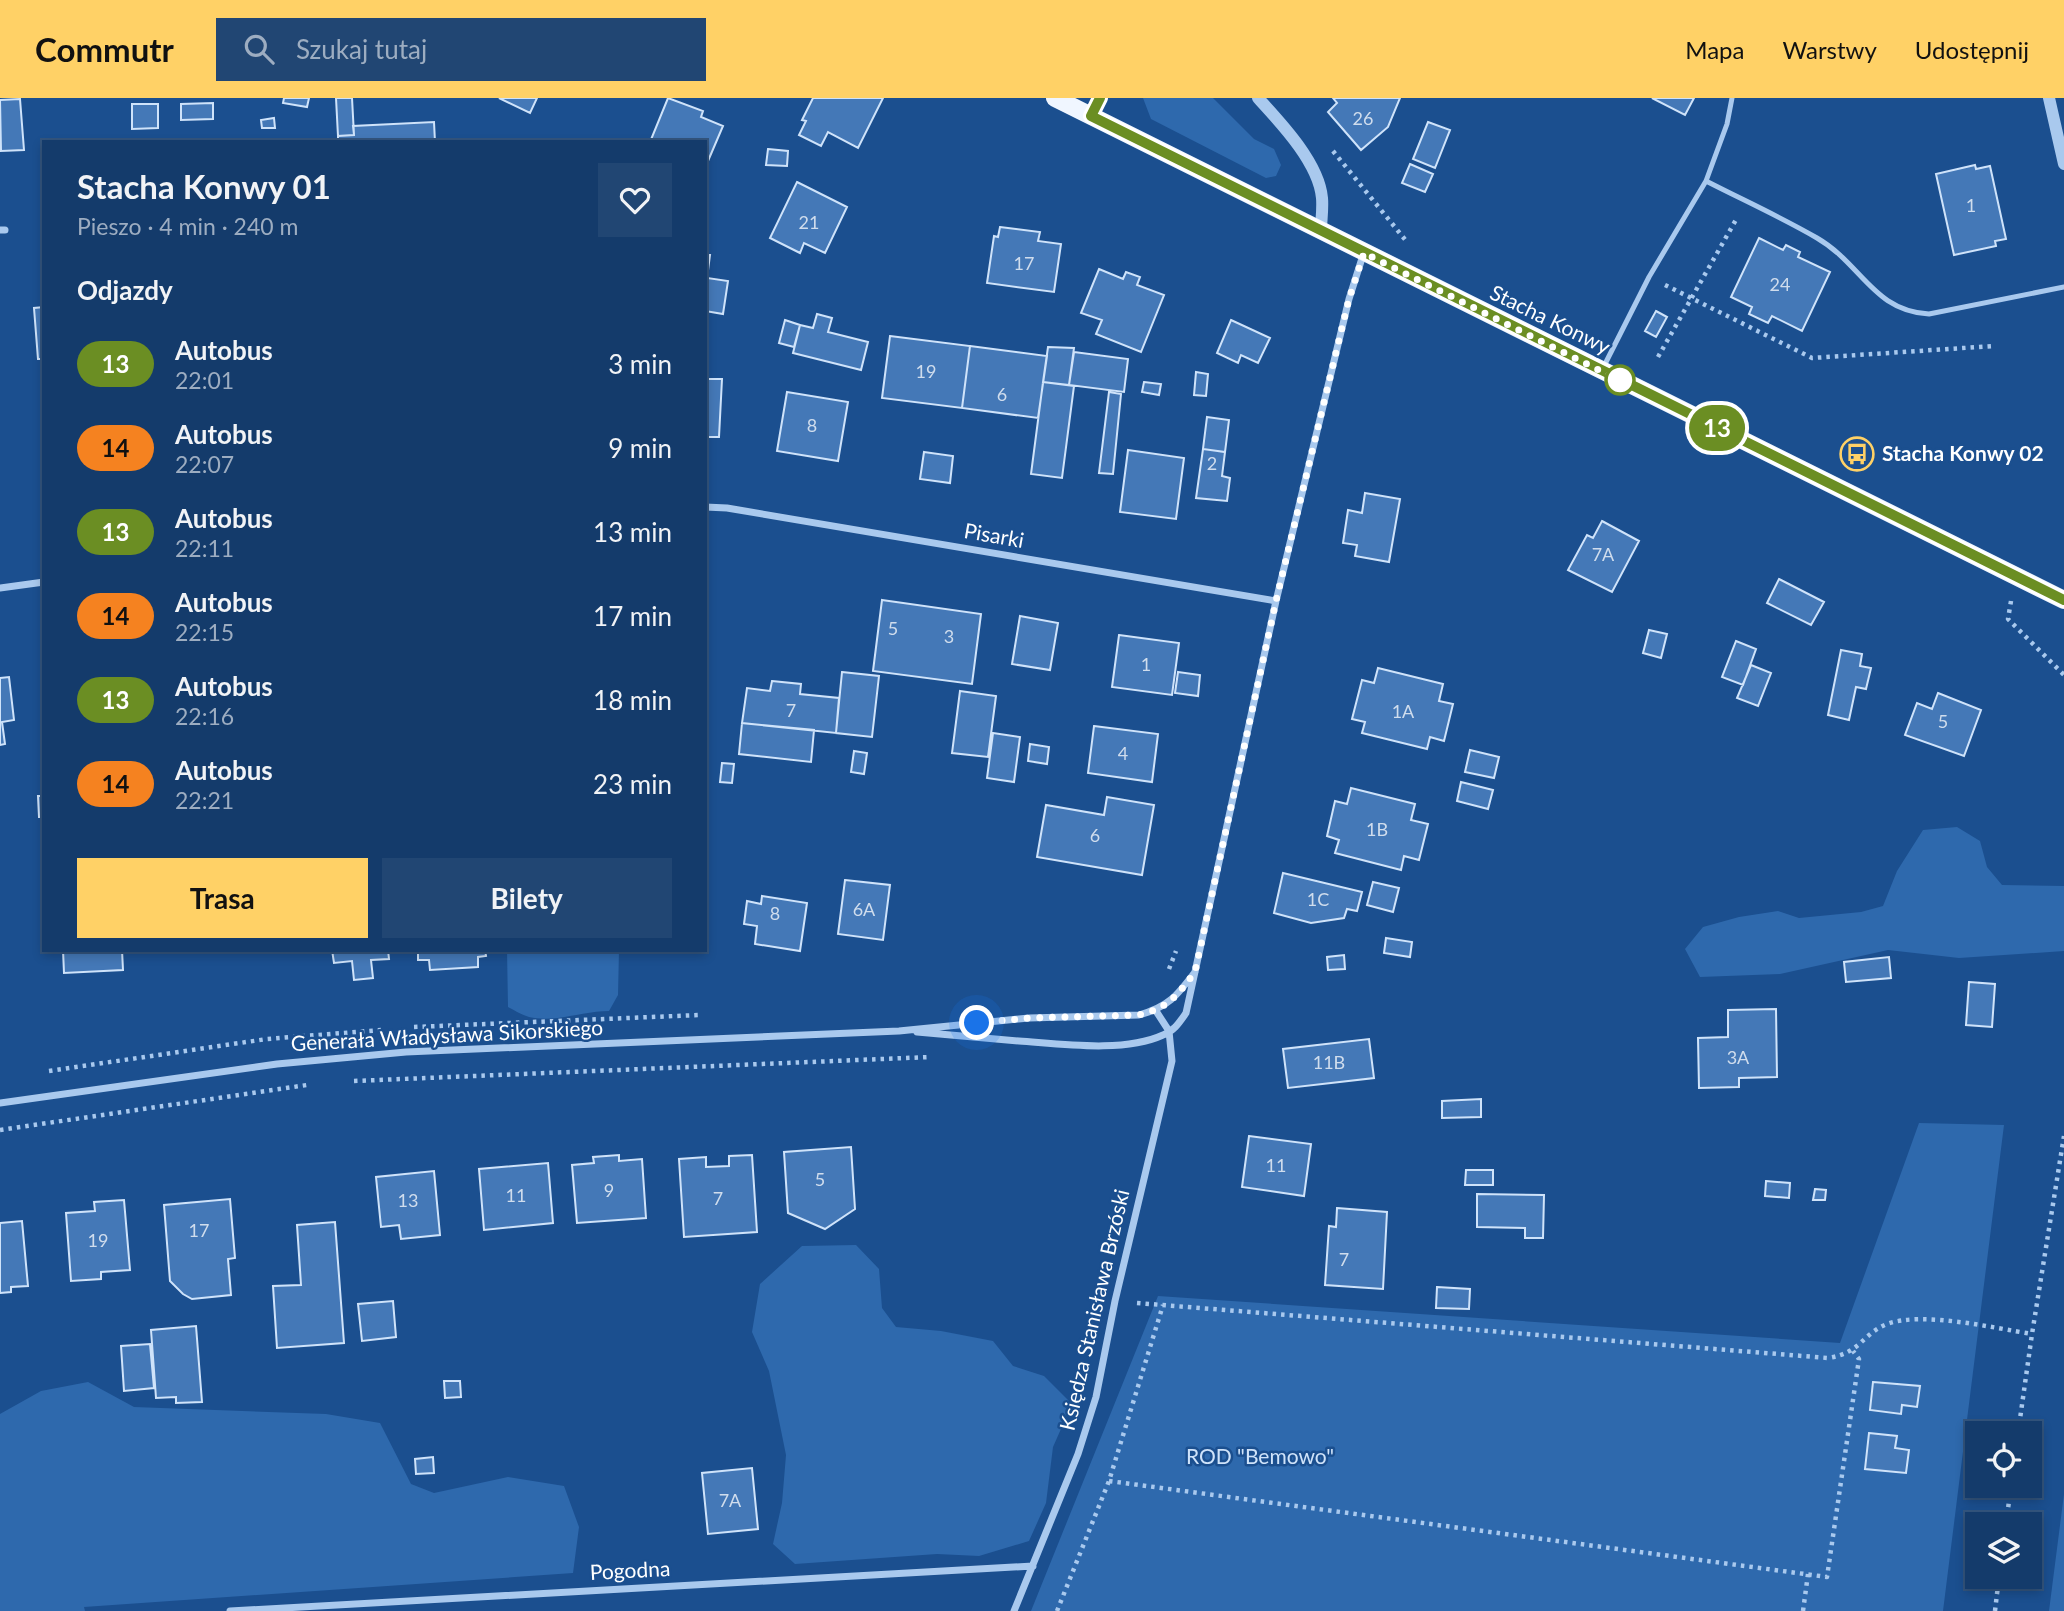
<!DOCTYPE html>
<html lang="pl">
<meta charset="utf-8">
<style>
:root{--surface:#143b6b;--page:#214673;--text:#f1f3f6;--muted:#9dadc1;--line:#33557e;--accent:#ffd166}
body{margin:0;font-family:Lato,sans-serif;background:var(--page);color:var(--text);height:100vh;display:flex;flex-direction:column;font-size:26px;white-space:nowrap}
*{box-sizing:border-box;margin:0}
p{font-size:23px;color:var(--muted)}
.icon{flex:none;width:38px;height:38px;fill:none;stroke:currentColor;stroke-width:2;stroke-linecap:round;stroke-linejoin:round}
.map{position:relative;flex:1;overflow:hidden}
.side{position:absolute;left:42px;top:42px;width:665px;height:812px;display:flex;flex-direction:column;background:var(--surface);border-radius:0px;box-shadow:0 4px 10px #0003,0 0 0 2px var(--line)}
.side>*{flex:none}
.badge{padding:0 14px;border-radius:23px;font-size:24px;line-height:46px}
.controls{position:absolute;left:1965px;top:1323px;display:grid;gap:14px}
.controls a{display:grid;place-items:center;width:77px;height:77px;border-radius:0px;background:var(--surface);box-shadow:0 4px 10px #0003,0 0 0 2px var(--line);font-size:35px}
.you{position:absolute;width:35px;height:35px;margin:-18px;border:5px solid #fff;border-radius:50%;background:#1a73e8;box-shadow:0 0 0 10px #1a73e833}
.map>.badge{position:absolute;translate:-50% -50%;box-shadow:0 0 0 4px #fff}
h2{padding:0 35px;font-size:26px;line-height:63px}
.round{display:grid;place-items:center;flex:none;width:74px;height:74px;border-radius:0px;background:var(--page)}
.head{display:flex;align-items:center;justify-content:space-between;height:119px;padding:0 35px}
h1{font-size:33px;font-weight:700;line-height:52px}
.button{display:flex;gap:14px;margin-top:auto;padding:14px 35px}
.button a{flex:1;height:80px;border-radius:0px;background:var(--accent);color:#111;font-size:28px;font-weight:700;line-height:80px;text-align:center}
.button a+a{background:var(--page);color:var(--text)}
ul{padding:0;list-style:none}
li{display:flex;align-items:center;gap:21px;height:84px;padding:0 35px}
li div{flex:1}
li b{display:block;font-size:26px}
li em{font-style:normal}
li .badge{min-width:77px;font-weight:700;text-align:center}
header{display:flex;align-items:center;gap:42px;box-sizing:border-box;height:98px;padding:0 35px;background:var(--accent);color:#111}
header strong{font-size:33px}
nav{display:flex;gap:38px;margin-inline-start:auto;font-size:24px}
.search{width:490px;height:63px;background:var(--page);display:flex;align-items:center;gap:18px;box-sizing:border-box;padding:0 24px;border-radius:0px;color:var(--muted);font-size:26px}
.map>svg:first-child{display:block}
.green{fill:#2e69ad}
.building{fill:#4478b7;stroke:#cfe3fa;stroke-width:2}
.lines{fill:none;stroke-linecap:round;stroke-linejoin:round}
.path{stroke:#a9c9ee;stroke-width:4.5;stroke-dasharray:3.5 5;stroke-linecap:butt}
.service{stroke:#a9c9ee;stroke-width:5}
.minor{stroke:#a9c9ee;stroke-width:7}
.tertiary{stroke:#a9c9ee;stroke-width:12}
.primary{stroke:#f0f6ff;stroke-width:18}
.line-casing{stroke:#fff;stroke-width:16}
.line{stroke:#6b8e23;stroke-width:10}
.walk{stroke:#fff;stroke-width:7;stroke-dasharray:0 12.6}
.stop-dot{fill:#fff;stroke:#6b8e23;stroke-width:3.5}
.labels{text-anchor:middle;stroke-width:5;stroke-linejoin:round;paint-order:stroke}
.number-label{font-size:18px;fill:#d0dded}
.street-label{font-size:21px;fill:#fff;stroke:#1b4f8f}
.poi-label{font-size:21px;font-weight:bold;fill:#fff;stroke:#1b4f8f;text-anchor:start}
.park-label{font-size:21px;fill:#cfe3fa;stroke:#1b4f8f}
</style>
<header>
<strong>Commutr</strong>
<div class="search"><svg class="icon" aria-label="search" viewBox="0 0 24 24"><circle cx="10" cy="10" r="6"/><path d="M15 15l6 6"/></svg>Szukaj tutaj</div>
<nav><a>Mapa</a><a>Warstwy</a><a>Udostępnij</a></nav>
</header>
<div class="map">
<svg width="2064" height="1513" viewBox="0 0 2064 1513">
<rect width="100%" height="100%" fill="#1b4f8f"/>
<path class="green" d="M1143,0H1213L1254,41L1274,51L1281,67L1276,78L1266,80L1151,21Z
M1957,729L1980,743L1987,769L2002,787L2064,788V853L1959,860L1888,852L1780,876L1700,879L1685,851L1703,829L1739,819L1778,813L1799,820L1861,814L1883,808L1897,773L1923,732Z
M507,852H619L618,897L609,913C583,913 555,925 529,919C522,917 514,912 508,909Z
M1919,1025L2004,1027L1943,1513H1031L1158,1198L1840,1245Z
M856,1147L879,1171L882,1210L896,1229L941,1233L993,1243L1013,1268L1044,1278L1072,1306L1053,1349L1046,1405L1029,1443L979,1458L937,1456L795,1466L773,1446L782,1405L786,1357L769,1273L752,1234L760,1186L802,1148Z
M88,1284L134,1309L326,1316L380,1325L411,1386L434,1395L508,1379L564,1388L579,1429L573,1475L84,1509L85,1513H0V1316L41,1293Z
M2064,1396V1513H2049Z"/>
<path class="building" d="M284,0H309L307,9L283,5Z
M336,0H352L354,37L338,38Z
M499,0H537L530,15Z
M668,0L703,13L701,19L723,28L705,70V44H650Z
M813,0H883L858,50L828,34L821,48L799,37L806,23L802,22Z
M1333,0H1400L1388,29L1361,52L1328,14L1337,5Z
M1652,0H1694L1685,17Z
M20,1L24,52L1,53L0,2Z
M213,5V21L181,22V6Z
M132,6H158V30L132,31Z
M274,20L275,30H262L261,22Z
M434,24L435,44H338V38L354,37L353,28Z
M1428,24L1450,32L1435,70L1413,61Z
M768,51L788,53L787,68L766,67Z
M1410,66L1433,76L1425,94L1402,85Z
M1975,67L1976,71L1990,68L2006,141L1995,143L1996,148L1954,157L1936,76Z
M797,84L847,109L825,155L804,145L800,155L770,140Z
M1000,129L1040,134L1038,143L1061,146L1054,194L987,185L994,138L998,139Z
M1759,140L1783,152L1786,147L1800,154L1798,159L1830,174L1802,233L1772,218L1768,225L1749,216L1752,209L1731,199Z
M705,157H710L707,180L728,183L723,216L705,213Z
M1099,171L1123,181L1126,174L1140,179L1137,187L1164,197L1141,254L1096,236L1102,222L1081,215Z
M44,209V261H38L34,210Z
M1656,213L1667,219L1656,239L1645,233Z
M817,216L832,220L828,234L868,244L861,272L793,255L800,227L813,230Z
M785,222L800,227L794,249L779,245Z
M1231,222L1270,240L1258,265L1241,257L1238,265L1217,255Z
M890,238L970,248L962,310L882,300Z
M970,248L1047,258L1038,320L962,310Z
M1048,249L1074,250L1069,287L1043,284Z
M1074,254L1128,261L1124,294L1069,287Z
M1196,274L1208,276L1206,298L1194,297Z
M705,281H722L719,339H705Z
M1043,284L1074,288L1062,380L1031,376Z
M1144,284L1161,286L1159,297L1142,294Z
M787,294L848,304L838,363L777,353Z
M1109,294L1121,296L1113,376L1099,375Z
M1207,319L1229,322L1225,354L1203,351Z
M1203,351L1225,354L1222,378L1230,380L1227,403L1196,400Z
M1128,352L1184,360L1176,421L1120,414Z
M924,354L953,358L950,385L920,381Z
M1365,395L1400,401L1389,464L1355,458L1357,447L1343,445L1348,412L1362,415Z
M1602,423L1639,443L1612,494L1568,472L1587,437L1593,440Z
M1779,481L1824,504L1811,527L1767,505Z
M882,502L981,516L972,586L873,573Z
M1020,518L1058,525L1050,572L1012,566Z
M1649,532L1667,536L1661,560L1643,555Z
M1119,537L1179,545L1172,597L1112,589Z
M1736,543L1756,551L1743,587L1722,579Z
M1841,552L1862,556L1860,568L1871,570L1866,591L1856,589L1849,622L1828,617Z
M1751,567L1771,575L1758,608L1737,600Z
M1378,570L1443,586L1439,603L1453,606L1444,643L1430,639L1427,651L1362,635L1365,624L1352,621L1362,582L1374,585Z
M842,574L879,578L872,639L836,635Z
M1178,574L1200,577L1198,598L1175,595Z
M9,579L14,622L2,624L5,646L0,647V580Z
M772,583L801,586L800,596L839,600L836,635L742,625L747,590L770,593Z
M960,593L996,598L988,659L952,655Z
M1938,595L1981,612L1964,658L1905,637L1917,605L1932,611Z
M742,625L814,632L811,664L739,656Z
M1094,628L1158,636L1152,684L1088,675Z
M993,635L1020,639L1014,684L987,680Z
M1030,646L1049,649L1047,666L1028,663Z
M1470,652L1499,659L1494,680L1465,674Z
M854,653L867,655L864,676L851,674Z
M722,665L734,666L732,685L720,684Z
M1461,684L1493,692L1488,711L1457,703Z
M1351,690L1415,706L1411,722L1428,726L1419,762L1404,758L1401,772L1335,755L1339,742L1327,738L1335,703L1347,706Z
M38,698H44V719H39Z
M1107,699L1154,707L1142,777L1037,759L1046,707L1104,717Z
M1283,775L1362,794L1357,813L1347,811L1344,820L1311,825L1274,815Z
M845,782L890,787L883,842L838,836Z
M1373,784L1399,790L1393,814L1367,807Z
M762,798L807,805L800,853L755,846L757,828L744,826L747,803L761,806Z
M1386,840L1412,844L1410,859L1384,855Z
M63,852H122L123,872L64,875Z
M332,852H388L389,861L371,862L373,880L354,882L352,863L334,865Z
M418,852H485L486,858L478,859V869L430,872L429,862H418Z
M1344,857L1345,871L1328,872L1327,859Z
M1889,859L1891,880L1846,884L1844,864Z
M1969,884L1995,886L1992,929L1966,927Z
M1776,911L1777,979L1739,980V989L1699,990L1698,940L1728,939V912Z
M1369,941L1374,980L1288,990L1283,951Z
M1481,1001V1019L1442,1020V1003Z
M1249,1038L1311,1046L1304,1098L1242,1089Z
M851,1049L855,1111L825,1131L788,1115L784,1054Z
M619,1057V1063L642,1061L646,1120L577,1125L572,1067L594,1065L593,1059Z
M752,1057L757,1134L684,1139L679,1061L706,1059V1069L729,1068V1058Z
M548,1065L553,1125L484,1132L479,1071Z
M1466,1072H1493V1087H1465Z
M434,1073L440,1137L401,1141L399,1127L381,1129L376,1079Z
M1766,1083L1790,1085L1789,1100L1765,1098Z
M1815,1091L1826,1092L1825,1102H1813Z
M1477,1096L1544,1097L1543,1140H1525V1130L1477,1129Z
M230,1101L235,1160L228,1161L231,1197L192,1201L183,1196L170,1183L164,1107Z
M124,1102L130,1172L101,1174V1181L71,1183L66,1115L95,1113L94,1104Z
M1337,1110L1387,1114L1383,1191L1325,1187L1329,1128L1336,1129Z
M22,1123L28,1188L11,1189V1194L0,1195V1125Z
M335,1124L344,1245L277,1250L273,1188L301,1187L297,1127Z
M1437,1189L1470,1191L1469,1211L1436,1210Z
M393,1203L396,1239L362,1243L358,1206Z
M196,1228L202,1304L176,1305V1299L156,1300L151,1232Z
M150,1246L154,1290L124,1293L121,1248Z
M444,1283H460L461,1299L445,1300Z
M1873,1284L1920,1288L1917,1309L1902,1307L1901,1316L1870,1312Z
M1869,1335L1897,1338L1895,1350L1909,1352L1906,1375L1865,1371Z
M433,1359L434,1375L416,1376L415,1361Z
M752,1370L758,1431L708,1436L702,1375Z"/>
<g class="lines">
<path class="path" d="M1333,53L1407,144
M1665,187L1812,260L1994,248
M1658,259L1737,120
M2011,503L2008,521L2064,577
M1169,871L1176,853
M414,929L699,917
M49,973L267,941L381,932
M354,983L930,959
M0,1032L307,987
M1137,1205L1828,1260C1861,1255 1862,1236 1887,1226C1922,1213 1994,1230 2032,1236
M2018,1335L2032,1236L2064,1038
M1109,1383L1827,1479L1859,1261L1853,1253
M2006,1426L2011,1388
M1057,1513L1109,1383L1163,1207
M1803,1513L1808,1476
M1995,1513L1999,1479"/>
<path class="service" d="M1706,83C1743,102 1781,119 1817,140C1862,166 1873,213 1929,216L2064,189
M1603,270L1649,179L1706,83L1727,26L1732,0"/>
<path class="minor" d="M0,132H5
M705,409L727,410L1276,503
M0,490L44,484
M917,934C951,937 985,940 1019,943C1061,946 1124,955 1163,937C1174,933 1179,925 1186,915L1276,503L1349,201L1364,154
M0,1005L277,966L406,954L899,933L1029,920L1139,917C1168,909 1177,898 1195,874
M230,1513L1033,1468
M1014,1513L1078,1356L1096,1299L1115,1203L1172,963L1169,933L1156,913"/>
<path class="tertiary" d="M1258,0C1281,25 1319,65 1322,100C1323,111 1321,123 1321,133
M2049,0L2064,66
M1091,18L1100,0"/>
<path class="primary" d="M1055,0L2064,502"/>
</g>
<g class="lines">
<defs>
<path id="line" d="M1100,0L1091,18L2064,502"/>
</defs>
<use href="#line" class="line-casing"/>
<use href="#line" class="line"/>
<path class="walk" d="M977,925L1029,920L1139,917C1168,910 1177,898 1195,874L1276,503L1349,201L1364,155L1623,284L1620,282"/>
</g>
<defs>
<symbol id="bus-ring" viewBox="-11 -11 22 22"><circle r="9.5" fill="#1b4f8f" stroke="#ffd166" stroke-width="1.5"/><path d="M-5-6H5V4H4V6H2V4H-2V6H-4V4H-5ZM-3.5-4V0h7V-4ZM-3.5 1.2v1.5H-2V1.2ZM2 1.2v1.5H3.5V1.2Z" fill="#ffd166"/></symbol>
</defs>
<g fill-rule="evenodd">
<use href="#bus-ring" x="1838" y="337" width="38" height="38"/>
</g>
<circle class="stop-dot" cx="1620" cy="282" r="14"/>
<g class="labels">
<g class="number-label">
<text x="1363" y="27">26</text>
<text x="1971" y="114">1</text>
<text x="809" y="131">21</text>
<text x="1024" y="172">17</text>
<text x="1780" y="193">24</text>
<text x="926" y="280">19</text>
<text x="1002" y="303">6</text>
<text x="812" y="334">8</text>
<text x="1212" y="372">2</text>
<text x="1603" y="463">7A</text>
<text x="893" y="537">5</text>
<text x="949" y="545">3</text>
<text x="1146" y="573">1</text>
<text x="791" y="619">7</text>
<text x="1403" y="620">1A</text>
<text x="1943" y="630">5</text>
<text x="1123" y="662">4</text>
<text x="1377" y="738">1B</text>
<text x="1095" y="744">6</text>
<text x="1318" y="808">1C</text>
<text x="864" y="818">6A</text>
<text x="775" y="822">8</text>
<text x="1738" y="966">3A</text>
<text x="1329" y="971">11B</text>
<text x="1276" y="1074">11</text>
<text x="820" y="1088">5</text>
<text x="609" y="1099">9</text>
<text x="516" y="1104">11</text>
<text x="718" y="1107">7</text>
<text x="408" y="1109">13</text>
<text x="199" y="1139">17</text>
<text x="98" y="1149">19</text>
<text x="1344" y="1168">7</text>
<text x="730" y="1409">7A</text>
</g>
<g class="street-label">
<text transform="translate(1550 222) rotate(26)" y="7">Stacha Konwy</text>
<text transform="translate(994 438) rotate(10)" y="7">Pisarki</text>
<text transform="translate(447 938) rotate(-3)" y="7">Generała Władysława Sikorskiego</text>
<text transform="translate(1095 1212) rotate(-77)" y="7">Księdza Stanisława Brzóski</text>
<text transform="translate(630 1473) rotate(-3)" y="7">Pogodna</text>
</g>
<g class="poi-label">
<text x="1882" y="363">Stacha Konwy 02</text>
</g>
<g class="park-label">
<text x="1260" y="1366">ROD "Bemowo"</text>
</g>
</g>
</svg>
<div class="controls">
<a><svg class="icon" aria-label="locate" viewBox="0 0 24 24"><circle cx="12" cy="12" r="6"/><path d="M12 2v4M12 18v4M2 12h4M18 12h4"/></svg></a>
<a><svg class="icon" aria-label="layers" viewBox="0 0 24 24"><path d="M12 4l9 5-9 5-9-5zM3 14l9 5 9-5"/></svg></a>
</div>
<div class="you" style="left:977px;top:925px"></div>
<b class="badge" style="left:1717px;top:330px;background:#6b8e23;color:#fff">13</b>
<section class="side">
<div class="head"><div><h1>Stacha Konwy 01</h1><p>Pieszo · 4 min · 240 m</p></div><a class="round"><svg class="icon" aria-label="heart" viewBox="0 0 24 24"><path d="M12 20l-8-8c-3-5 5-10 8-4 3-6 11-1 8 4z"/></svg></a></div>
<h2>Odjazdy</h2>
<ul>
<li><span class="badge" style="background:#6b8e23;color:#fff">13</span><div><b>Autobus</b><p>22:01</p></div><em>3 min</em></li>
<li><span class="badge" style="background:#f58220;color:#111">14</span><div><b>Autobus</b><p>22:07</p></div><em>9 min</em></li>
<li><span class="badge" style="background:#6b8e23;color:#fff">13</span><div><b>Autobus</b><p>22:11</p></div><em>13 min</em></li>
<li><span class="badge" style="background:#f58220;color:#111">14</span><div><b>Autobus</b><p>22:15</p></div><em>17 min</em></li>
<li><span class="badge" style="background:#6b8e23;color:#fff">13</span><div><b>Autobus</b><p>22:16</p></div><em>18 min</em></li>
<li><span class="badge" style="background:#f58220;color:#111">14</span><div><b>Autobus</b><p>22:21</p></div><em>23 min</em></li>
</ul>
<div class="button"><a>Trasa</a><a>Bilety</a></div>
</section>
</div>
